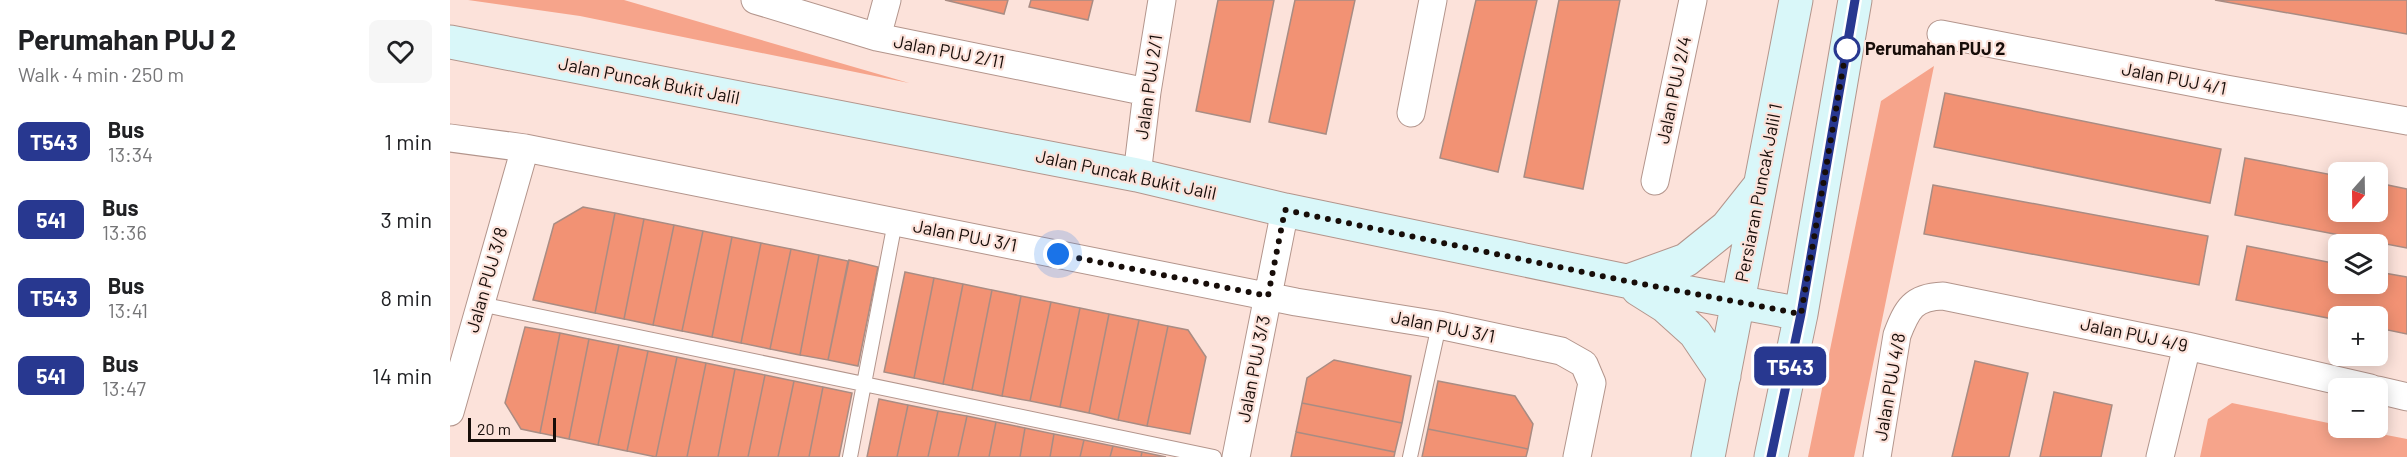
<!DOCTYPE html>
<meta charset="utf-8">
<style>
:root{--surface:#fff;--page:#f6f6f6;--text:#202124;--muted:#757577}
body{margin:0;font-family:Barlow,sans-serif;background:var(--page);color:var(--text);height:100vh;display:flex;flex-direction:column;font-size:22px;white-space:nowrap}
*{box-sizing:border-box;margin:0}
p{font-size:20px;color:var(--muted)}
.icon{flex:none;width:33px;height:33px;fill:none;stroke:currentColor;stroke-width:2;stroke-linecap:round;stroke-linejoin:round}
.map{position:relative;flex:1;overflow:hidden}
.panel{display:flex;flex-direction:column;background:var(--surface);width:450px}
.panel>*{flex:none}
.badge{padding:0 12px;border-radius:9px;font-size:21px;line-height:39px}
.needle{width:39px;rotate:200deg}
.buttons{position:absolute;left:1878px;top:162px;display:grid;gap:12px}
.buttons a{display:grid;place-items:center;width:60px;height:60px;border-radius:9px;background:var(--surface);box-shadow:0 3px 15px #0003;font-size:30px}
.scale{position:absolute;left:18px;bottom:15px;width:88px;box-sizing:border-box;padding-left:6px;border:3px solid #170d09;border-top:0;font-size:16px;line-height:21px;white-space:nowrap;color:#170d09;-webkit-text-stroke:4px #fce2da;paint-order:stroke}
.you{position:absolute;width:30px;height:30px;margin:-15px;border:4px solid #fff;border-radius:50%;background:#1a73e8;box-shadow:0 0 0 9px #1a73e833}
.map>.badge{position:absolute;translate:-50% -50%;box-shadow:0 0 0 3px #fff}
.round{display:grid;place-items:center;flex:none;width:63px;height:63px;border-radius:9px;background:var(--page)}
.overview{display:flex;align-items:center;justify-content:space-between;height:102px;padding:0 18px}
h1{font-size:28px;font-weight:700;line-height:45px}
ul{padding:0;list-style:none}
li{display:flex;align-items:center;gap:18px;height:78px;padding:0 18px}
li div{flex:1}
li b{display:block;font-size:22px}
li em{font-style:normal}
li .badge{min-width:66px;font-weight:700;text-align:center}
main{display:flex;flex:1;min-height:0}
.map>svg:first-child{display:block}
.green{fill:#f6a48b}
.building{fill:#f29274;stroke:#a98c83;stroke-width:1.5}
.lines{fill:none;stroke-linecap:round;stroke-linejoin:round}
.lane-casing{stroke:#b3958c;stroke-width:16}
.street-casing{stroke:#b3958c;stroke-width:29}
.secondary-casing{stroke:#b3958c;stroke-width:35}
.lane{stroke:#fff;stroke-width:14}
.street{stroke:#fff;stroke-width:27}
.secondary{stroke:#d9f7f9;stroke-width:33}
.line-casing{stroke:#fff;stroke-width:14}
.line{stroke:#283890;stroke-width:9}
.walk{stroke:#170d09;stroke-width:6;stroke-dasharray:0 10.8}
.stop-dot{fill:#fff;stroke:#283890;stroke-width:3}
.labels{text-anchor:middle;stroke-width:4.5;stroke-linejoin:round;paint-order:stroke}
.stop-label{font-size:18px;font-weight:bold;fill:#170d09;stroke:#fce2da;text-anchor:start}
.street-label{font-size:18px;fill:#170d09;stroke:#fce2da}
</style>
<main>
<section class="panel">
<div class="overview"><div><h1>Perumahan PUJ 2</h1><p>Walk · 4 min · 250 m</p></div><a class="round"><svg class="icon" aria-label="heart" viewBox="0 0 24 24"><path d="M12 20l-8-8c-3-5 5-10 8-4 3-6 11-1 8 4z"/></svg></a></div>
<ul>
<li><span class="badge" style="background:#283890;color:#fff">T543</span><div><b>Bus</b><p>13:34</p></div><em>1 min</em></li>
<li><span class="badge" style="background:#283890;color:#fff">541</span><div><b>Bus</b><p>13:36</p></div><em>3 min</em></li>
<li><span class="badge" style="background:#283890;color:#fff">T543</span><div><b>Bus</b><p>13:41</p></div><em>8 min</em></li>
<li><span class="badge" style="background:#283890;color:#fff">541</span><div><b>Bus</b><p>13:47</p></div><em>14 min</em></li>
</ul>
</section>
<div class="map">
<svg width="1957" height="457" viewBox="0 0 1957 457">
<rect width="100%" height="100%" fill="#fce2da"/>
<path class="green" d="M18,0H174L459,83L130,16Z
M1484,66L1404,457H1358L1431,101Z
M1782,403L1888,425V428H1900L1957,439V457H1750L1758,419Z"/>
<path class="building" d="M495,0H558L554,14Z
M581,0H643L638,20L579,7Z
M768,0H824L800,122L746,111Z
M845,0H905L876,134L819,122Z
M1026,0H1087L1048,172L990,158Z
M1109,0H1170L1133,189L1074,177Z
M1765,0H1957V34Z
M1495,93L1771,149L1760,203L1484,147Z
M1795,158L1888,176V212H1928V183L1957,189V248L1785,215Z
M1483,185L1758,236L1749,285L1474,234Z
M133,207L165,213L145,313L83,300L104,224Z
M165,213L194,219L174,319L145,313Z
M194,219L224,225L203,325L174,319Z
M224,225L253,231L232,331L203,325Z
M253,231L282,237L262,337L232,331Z
M282,237L311,243L291,343L262,337Z
M311,243L341,249L320,349L291,343Z
M1797,246L1888,264V284H1928V272L1957,277V334L1928,328V316H1888V320L1786,300Z
M341,249L369,255L350,355L320,349Z
M369,255L398,261L378,360L350,355Z
M399,260L428,267L408,366L378,360Z
M455,272L484,278L464,378L434,372Z
M484,278L513,284L493,384L464,378Z
M513,284L542,290L522,390L493,384Z
M542,290L571,296L552,396L522,390Z
M571,296L601,302L580,401L552,396Z
M601,302L630,308L610,407L580,401Z
M630,308L659,314L639,413L610,407Z
M659,314L689,320L668,420L639,413Z
M689,320L718,326L697,426L668,420Z
M718,326L738,330L756,357L740,434L697,426Z
M75,327L110,333L90,433L71,429L55,403Z
M110,333L139,339L119,439L90,433Z
M139,339L169,345L148,445L119,439Z
M169,345L198,351L177,451L148,445Z
M198,351L227,357L206,457L177,451Z
M227,357L256,363L237,457H206Z
M884,360L961,376L952,423L852,403L857,378Z
M1525,361L1578,373L1559,457H1502Z
M256,363L285,369L268,457H237Z
M285,369L315,375L298,457H268Z
M315,375L344,381L328,457H298Z
M344,381L373,387L359,457H328Z
M988,381L1065,396L1083,424L1078,449L978,429Z
M373,387L402,393L389,457H359Z
M1604,392L1662,405L1651,457H1590Z
M429,399L458,405L447,457H417Z
M852,403L952,423L945,452L846,432Z
M458,405L488,411L478,457H447Z
M488,411L517,416L508,457H478Z
M517,416L546,422L539,457H508Z
M546,422L575,428L570,457H539Z
M575,428L604,434L600,457H570Z
M978,429L1078,449L1076,457H972Z
M846,432L945,452L944,457H841Z
M604,434L634,440L630,457H600Z
M634,440L663,446L660,457H630Z
M663,446L692,452L691,457H660Z
M692,452L716,457H691Z"/>
<g class="lines">
<defs>
<path id="lane" d="M30,304L764,457
M400,457L445,222
M960,457L989,325"/>
<path id="street" d="M305,0L427,37L697,92
M1491,34L1776,89L1957,121
M427,37L437,0
M961,113L983,0
M0,138L75,148L846,302L989,325L1111,351L1134,364L1142,383L1127,457
M687,175L697,92L712,0
M1205,181L1243,0
M1928,390L1957,397
M0,412L75,148
M786,457L835,210
M1427,457L1447,335C1457,309 1463,297 1493,296L1737,346L1920,388
M1710,457L1737,346"/>
<path id="secondary" d="M0,42L687,175L835,210L1176,281L1351,314
M1178,281L1236,260L1277,227L1308,188
M1188,289L1215,306L1245,333L1274,376
M1258,457L1346,0
M1321,457L1351,314L1405,0"/>
</defs>
<use href="#lane" class="lane-casing"/>
<use href="#street" class="street-casing"/>
<use href="#secondary" class="secondary-casing"/>
<use href="#lane" class="lane"/>
<use href="#street" class="street"/>
<use href="#secondary" class="secondary"/>
</g>
<g class="lines">
<defs>
<path id="line" d="M1321,457L1351,314L1405,0"/>
</defs>
<use href="#line" class="line-casing"/>
<use href="#line" class="line"/>
<path class="walk" d="M608,254L818,296L835,210L1176,281L1351,314L1398,39L1397,49"/>
</g>
<circle class="stop-dot" cx="1397" cy="49" r="12"/>
<g class="labels">
<g class="stop-label">
<text x="1415" y="55">Perumahan PUJ 2</text>
</g>
<g class="street-label">
<text transform="translate(499 52) rotate(11)" y="6">Jalan PUJ 2/11</text>
<text transform="translate(1724 79) rotate(11)" y="6">Jalan PUJ 4/1</text>
<text transform="translate(199 81) rotate(11)" y="6">Jalan Puncak Bukit Jalil</text>
<text transform="translate(699 87) rotate(-82)" y="6">Jalan PUJ 2/1</text>
<text transform="translate(1224 90) rotate(-78)" y="6">Jalan PUJ 2/4</text>
<text transform="translate(676 175) rotate(12)" y="6">Jalan Puncak Bukit Jalil</text>
<text transform="translate(1309 193) rotate(-79)" y="6">Persiaran Puncak Jalil 1</text>
<text transform="translate(515 236) rotate(11)" y="6">Jalan PUJ 3/1</text>
<text transform="translate(37 280) rotate(-74)" y="6">Jalan PUJ 3/8</text>
<text transform="translate(993 327) rotate(11)" y="6">Jalan PUJ 3/1</text>
<text transform="translate(1684 335) rotate(12)" y="6">Jalan PUJ 4/9</text>
<text transform="translate(804 369) rotate(-79)" y="6">Jalan PUJ 3/3</text>
<text transform="translate(1440 387) rotate(-80)" y="6">Jalan PUJ 4/8</text>
</g>
</g>
</svg>
<div class="buttons">
<a><svg class="needle" viewBox="-14 -14 28 28"><path d="M0-13l5 13h-10z" fill="#e53935"/><path d="M0 13l5-13h-10z" fill="#757577"/></svg></a>
<a><svg class="icon" aria-label="layers" viewBox="0 0 24 24"><path d="M12 4l9 5-9 5-9-5zM3 14l9 5 9-5"/></svg></a>
<a>+</a>
<a>−</a>
</div>
<div class="scale">20 m</div>
<div class="you" style="left:608px;top:254px"></div>
<b class="badge" style="left:1340px;top:366px;background:#283890;color:#fff">T543</b>
</div>
</main>
